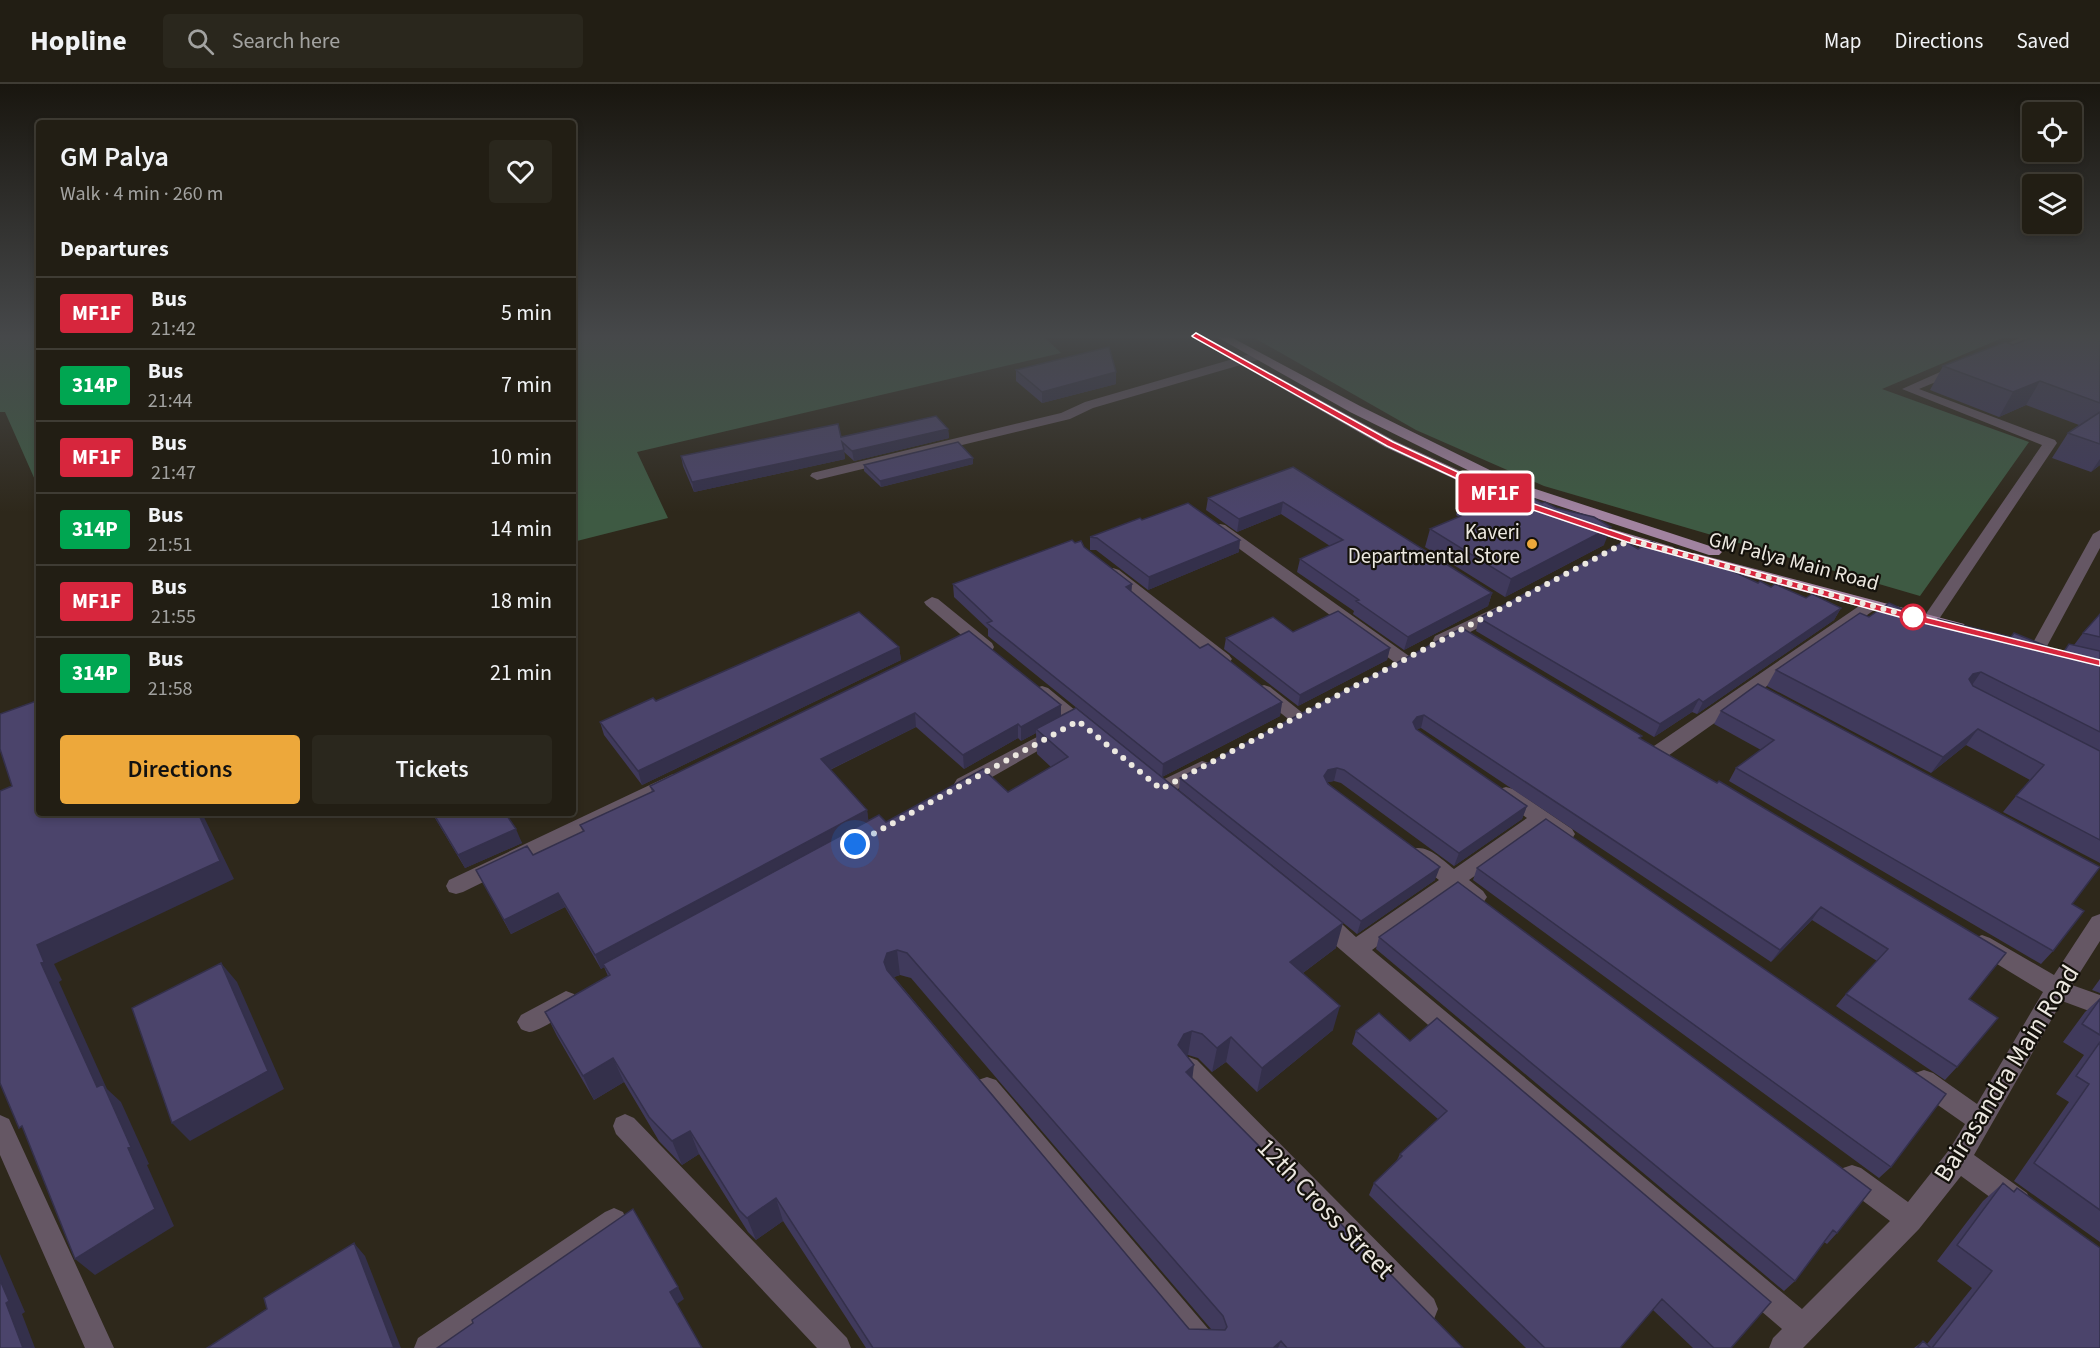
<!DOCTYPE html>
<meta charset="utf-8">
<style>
:root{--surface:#221e14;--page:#2a271d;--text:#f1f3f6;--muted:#a2a2a0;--line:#3f3c34;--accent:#eda83b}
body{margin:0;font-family:"Source Sans 3",sans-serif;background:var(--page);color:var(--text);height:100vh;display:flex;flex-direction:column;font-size:22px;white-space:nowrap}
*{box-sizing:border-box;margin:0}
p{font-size:20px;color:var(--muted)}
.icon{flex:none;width:33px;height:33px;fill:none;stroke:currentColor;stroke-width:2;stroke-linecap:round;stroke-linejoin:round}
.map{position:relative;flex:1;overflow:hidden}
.details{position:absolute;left:36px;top:36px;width:540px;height:696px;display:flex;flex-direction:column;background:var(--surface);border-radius:6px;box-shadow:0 3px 9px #0003,0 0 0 2px var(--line)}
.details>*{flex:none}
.badge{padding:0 12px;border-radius:4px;font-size:21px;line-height:39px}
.tools{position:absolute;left:2022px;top:18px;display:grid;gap:12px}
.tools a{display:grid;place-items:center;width:60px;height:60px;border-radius:6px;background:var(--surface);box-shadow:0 3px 9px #0003,0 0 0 2px var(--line);font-size:30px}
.you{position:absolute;width:30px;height:30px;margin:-15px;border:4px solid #fff;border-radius:50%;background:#1a73e8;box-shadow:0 0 0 9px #1a73e833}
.map>.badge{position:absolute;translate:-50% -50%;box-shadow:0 0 0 3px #fff}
h2{padding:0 24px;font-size:22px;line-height:54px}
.round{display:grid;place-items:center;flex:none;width:63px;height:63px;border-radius:6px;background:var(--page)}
.summary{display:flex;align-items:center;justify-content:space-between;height:102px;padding:0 24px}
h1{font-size:28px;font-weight:600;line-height:45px}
.primary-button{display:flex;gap:12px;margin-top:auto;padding:12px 24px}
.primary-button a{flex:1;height:69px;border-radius:6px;background:var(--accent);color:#111;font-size:24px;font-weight:600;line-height:69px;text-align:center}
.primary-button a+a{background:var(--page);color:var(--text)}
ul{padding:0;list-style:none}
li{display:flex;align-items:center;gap:18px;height:72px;padding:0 24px;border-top:2px solid var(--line)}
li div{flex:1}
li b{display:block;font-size:22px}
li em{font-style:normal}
li .badge{min-width:66px;font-weight:700;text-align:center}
header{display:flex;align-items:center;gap:36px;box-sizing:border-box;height:84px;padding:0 30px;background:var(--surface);border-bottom:2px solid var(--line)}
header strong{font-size:28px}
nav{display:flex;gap:33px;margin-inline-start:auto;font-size:21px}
.search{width:420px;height:54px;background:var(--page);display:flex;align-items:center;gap:15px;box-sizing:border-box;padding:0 21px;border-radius:6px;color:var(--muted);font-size:22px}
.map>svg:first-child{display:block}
.green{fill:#3e5a43}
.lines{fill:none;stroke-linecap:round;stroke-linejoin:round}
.minor{fill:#655764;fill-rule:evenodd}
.major{fill:#a183a0;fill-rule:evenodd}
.wall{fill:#403a5c;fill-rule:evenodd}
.shaded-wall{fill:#34304b}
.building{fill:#4b446b;stroke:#34304b;stroke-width:1.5;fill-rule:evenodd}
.line{fill:#d7263d;stroke:#fff;stroke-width:1.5}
.walk{stroke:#ece8e0;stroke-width:6;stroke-dasharray:0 10.8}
.poi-dot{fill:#eda83b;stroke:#14110b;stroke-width:2}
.stop-dot{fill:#fff;stroke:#d7263d;stroke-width:3}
.labels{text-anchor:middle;stroke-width:4.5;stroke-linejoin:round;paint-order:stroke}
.poi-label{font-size:21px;fill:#ece8e0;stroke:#14110b;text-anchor:end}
.street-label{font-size:21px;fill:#ece8e0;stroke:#14110b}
.near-street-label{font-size:26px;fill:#ece8e0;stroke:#14110b}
</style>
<header>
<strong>Hopline</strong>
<div class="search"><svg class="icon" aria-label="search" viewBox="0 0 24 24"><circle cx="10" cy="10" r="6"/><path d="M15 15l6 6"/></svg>Search here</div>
<nav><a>Map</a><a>Directions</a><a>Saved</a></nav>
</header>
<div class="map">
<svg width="2100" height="1264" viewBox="0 0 2100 1264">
<rect width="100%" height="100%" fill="#2e281b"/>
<path class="green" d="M0,252H39V405L5,328H0Z
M573,252H1043L1061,269L637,368L668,434L573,458Z
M1251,252H2007L1882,305L2029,358L1920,512L1544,402L1416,346Z"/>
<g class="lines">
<path class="minor" d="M2024,252H2039L1996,272L1992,273L1986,269Z
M1257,268L1261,269V275L1093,324L1070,335L817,396L810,392L812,389L1061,329L1085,318Z
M1958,280L1964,284L1962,287L1919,305L2055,356L2057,359L1935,541L1929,542L1921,537L2042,361L1902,305Z
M1220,440L1225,441L1409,572L1412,576L1409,580H1397L1215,447L1213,444Z
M2100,446V464L2046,564L2044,568H2032L2030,564L2093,450Z
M1113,484L1119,486L1229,571L1232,575L1229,579H1217L1107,492L1105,489Z
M932,513L938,515L992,559L994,563L992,567H980L926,521L924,518Z
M1871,516L1877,518L1879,521L1877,524L1665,674L1658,675L1651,674L1649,669L1651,664L1865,518Z
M1499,522L1507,527L1505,530L1447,560H1435L1433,556L1435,552Z
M1264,601L1270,603L1304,630L1307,634L1304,638H1292L1258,611L1255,607L1258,603Z
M1042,602L1048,604L1092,640L1095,644L1092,648L1086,650L1080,648L1036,612L1033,608L1036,604Z
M1058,642L1064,644L1067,648L1064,652L971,705L964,707L957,705L954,700L957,695Z
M1202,677L1209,679L1211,684L1209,689L1168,710L1161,712L1154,710L1151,705L1154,700Z
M673,690L680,692L683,697L680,702L463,808L456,810L449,808L446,802L449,796Z
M1506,703L1513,705L1572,745L1575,750L1572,755C1560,759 1552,751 1542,744L1469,796L1483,807L1487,813L1483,819C1471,823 1463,815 1453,807L1372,866L1802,1225L1890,1137L1843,1102L1839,1093L1843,1084L1852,1081L1861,1084L1908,1118L1949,1066L1965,1040L1915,1005L1912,997L1915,989L1924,986L1933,989L1977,1020L2043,908L1974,866L1971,860L1974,854L1982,851L1990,854L2054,891L2092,833L2100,830V857L2072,901L2100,911V931L2062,917L1974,1071L2027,1109L2031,1118L2027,1127L2018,1131L2009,1127L1961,1092L1919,1145L1803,1264H1769L1773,1254L1782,1245L1313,842L1310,836L1313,830C1330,824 1344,843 1356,853L1439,796L1412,775L1409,770L1412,765C1428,760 1442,776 1454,785L1527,734L1499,715L1496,710L1499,705Z
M566,907L574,910L577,917C573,926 540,947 530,948C528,948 523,946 521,945L517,938L521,931Z
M1189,973L1197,976L1434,1215L1438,1225L1434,1235L1424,1239L1414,1235L1181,992L1177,984L1181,976Z
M987,993L996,996L1216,1254L1220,1264H1187L978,1012L975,1004L978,996Z
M625,1030L634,1034L847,1254L851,1264H817L616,1050L613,1042L616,1034Z
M0,1031L9,1035L114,1264H85L0,1071Z
M614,1124L623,1128L627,1137L623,1146L453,1264H414L418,1254L605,1128Z"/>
<path class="major" d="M1190,252H1204L1395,357L1510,410L1512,413L1505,417L1500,416L1385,363Z
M1215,252H1229L1360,322L1514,398L1719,465L1722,468L1719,471H1709L1504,404L1350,328Z
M1588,438L1673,463L1676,466L1668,471L1583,445L1581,442L1583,439Z
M1694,469L1964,540L1966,544L1958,549L1689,477L1686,474Z"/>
</g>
<path class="wall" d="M2100,252V381L2091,388L2052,374L2068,349L2079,341L2026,321L1999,333L1930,306L1943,282L2013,261Z
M1016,286L1116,300L1042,319L1016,297Z
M948,345L949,354L854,377L844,368L845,375L694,408L683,382L681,372L841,353Z
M973,374V380L881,403L864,387V381Z
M1293,383L1492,509L1488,522L1404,566L1353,530L1354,527L1297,488L1300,475L1330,462L1281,430L1237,448L1206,426L1208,414Z
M1461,413L1604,461L1505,513L1425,463L1430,445L1459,433L1456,431Z
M1142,436L1239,468L1148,506L1096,466H1090V453Z
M1075,459L1084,463L1132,500L1131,507L1200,564L1282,618L1280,632L1162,693L988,552V545L954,513L953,500Z
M1638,465L1758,499L1806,514L1841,524L1834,536L1697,630L1692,628L1654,653L1476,547L1479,534Z
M2100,530V779L2003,728L2016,712L2030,696L1966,661L1931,689L1767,602L1776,586L1869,533L1934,540L2063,568L2074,561L2083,549Z
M1462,544L1641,655L1969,915L1957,983L1945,996L1836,922L1846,910L1877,877L1812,836L1771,878L1421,644L1416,645L1527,722L1522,735L1454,782L1341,699L1334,697L1327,698L1435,796L1357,850L1179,706L1180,694Z
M969,547L1061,621V632L1336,864L1303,889L1333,946L1257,1008L1226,978L1212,988L1198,974L1188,971H1187L1192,994L1332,1136L1463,1264H866L783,1137L756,1156L748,1148L699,1070L682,1081L659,1057L624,998L594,1016L557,952L545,928L608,892L604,883L601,885L565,823L511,850L476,786L533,771L583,748L580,741L652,708L650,702ZM916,643L964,685L1018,654L1021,657L1036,649L1037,670L1051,683L1008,708L886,738L868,737L867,726L830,686ZM900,891L911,894L1211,1245H1189L894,893Z
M1226,554L1390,564L1387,576L1298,622L1224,565Z
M899,563L901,576L642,701L604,651L600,638L656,617Z
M1721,627L2072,820L2053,867L2041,880L1729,697L1736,684L1761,666L1714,640Z
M432,729H505L522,759L465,784Z
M1477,784L1891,1083L1879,1094L1473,796Z
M1379,853L1837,1149L1827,1160L1824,1158L1795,1197L1784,1207L1376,865Z
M2100,895V909L2092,906Z
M2100,914V1158L2014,1097L2069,1018L2056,1010L2084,971L2063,958L2085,928Z
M1356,947L1731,1264H1693L1653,1226L1620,1264H1526L1369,1111L1374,1099L1396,1078L1400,1070L1438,1035L1352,960Z
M2003,1099L2013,1107L2017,1104L2100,1264H1914L1923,1257L1927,1260L1972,1204L1937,1177L1983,1117Z"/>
<path class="shaded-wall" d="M1116,288V300L1042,319V308Z
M2040,297L2026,321L1999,333L2013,308Z
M948,345L949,354L854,377L852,367Z
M844,366L845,375L694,408L692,398Z
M973,374V380L881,403L880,397Z
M2100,375V381L2091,388Z
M1283,418L1281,430L1237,448L1239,435Z
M1611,443L1604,461L1505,513L1511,495Z
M1240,456L1239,468L1148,506L1149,493Z
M1132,500L1131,513L1126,503Z
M1492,509L1488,522L1404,566L1408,553Z
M1841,524L1834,536L1697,630L1703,618Z
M899,563L901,576L642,701L638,687Z
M1390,564L1387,576L1298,622L1300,611Z
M1981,588L1970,604L1969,595L1973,590Z
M1699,615L1692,628L1654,653L1660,640Z
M1282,618L1280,632L1162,693L1163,680Z
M1061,621V636L1036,645V649L1021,657V643Z
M915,629L916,643L823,689L821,675Z
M1424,631L1421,644L1413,646V638L1417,633Z
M1018,640V654L964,685L963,671Z
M1978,645L1966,661L1931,689L1943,673Z
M1337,684L1334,697L1325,699L1324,692L1328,686Z
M1527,722L1522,735L1454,782L1459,769Z
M867,726L869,740L601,885L595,871Z
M198,729H202L234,795L54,880L62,896L59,898L107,1005L121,1018L149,1080L147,1081L174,1142L95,1191L75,1175L97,1003L41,879L37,861Z
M516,745L522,759L465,784L458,771Z
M1440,783L1435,796L1357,850L1361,837Z
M558,809L565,823L511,850L504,836Z
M1821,823L1812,836L1771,878L1780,866Z
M1343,839L1336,864L1284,903L1290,878Z
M897,866L900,891L891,894L884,878L887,869Z
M221,879L237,898L284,1005L190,1057L172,1039Z
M1340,922L1333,946L1257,1008L1262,984Z
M1192,947L1188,971L1180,974L1178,961L1184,950Z
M1231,953L1226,978L1212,988L1217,964Z
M613,974L624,998L594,1016L583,992Z
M1194,981L1191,1005L1186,988Z
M690,1047L699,1070L682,1081L672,1057Z
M776,1114L783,1137L756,1156L747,1134Z
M354,1159L365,1172L401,1264H394Z
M0,1170L25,1228L22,1230L35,1264H23L6,1219L0,1196Z
M678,1203L684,1215L677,1220L670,1208Z
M1281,1257L1278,1264H1273Z"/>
<path class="building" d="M2035,252H2100V319L2040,297L2013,308L1943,282L2005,258L2013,261Z
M1109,263L1116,288L1042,308L1016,286Z
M2100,328V360L2068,349Z
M936,332L948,345L852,367L842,358L844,366L692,398L681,372L838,340L841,353Z
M958,358L973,374L880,397L864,381Z
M1293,383L1492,509L1408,553L1356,517L1359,516L1300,475L1343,456L1283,418L1239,435L1208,414Z
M1495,398L1515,409L1530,413L1542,419L1545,418L1556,424L1594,433L1611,443L1511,495L1430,445L1480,424L1461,413Z
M1188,419L1240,456L1149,493L1097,454L1090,453L1140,434L1142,436Z
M1072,456L1075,459L1081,457L1084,463L1132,500L1126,503L1200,564L1208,560L1282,618L1163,680L987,539L992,537L953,500Z
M1625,457L1638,465L1651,457L1675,469L1678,465L1713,478L1758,499L1760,497L1771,503L1775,500L1806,514L1812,510L1841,524L1703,618L1699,615L1660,640L1479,534Z
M1889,519L1934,540L1938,535L2011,553L2014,549L2063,569L2069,560L2100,567V648L1981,588L1973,590L1969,595L1973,602L2100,667V756L2016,712L2044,681L1978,645L1943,673L1776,586L1860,529L1869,533Z
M1338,527L1390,564L1300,611L1226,554L1273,533L1293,548Z
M859,528L899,563L638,687L600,638L653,614L656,617Z
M2100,530V553L2083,549Z
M1462,544L1642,652L1639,654L1717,699L1719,697L2006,869L1969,915L1998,934L1957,983L1846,910L1888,865L1821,823L1780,866L1424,631L1417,633L1413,638L1416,645L1527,722L1459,769L1344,686L1337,684L1328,686L1324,692L1328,700L1440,783L1361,837L1180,694Z
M969,547L1061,621L1021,643L1018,640L963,671L915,629L821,675L867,726L595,871L558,809L504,836L476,786L527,762L533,771L584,747L580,741L654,707L650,702Z
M1758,600L2100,783L2072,820L2084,827L2053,867L1736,684L1774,656L1721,627Z
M39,616V729H198L220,777L37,861L44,878L41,879L97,1003L103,1000L131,1063L128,1064L155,1125L75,1175L22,1042L19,1044L0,999V707L12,702L0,665V630Z
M1076,624L1343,839L1290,878L1340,922L1262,984L1231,953L1217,964L1202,950L1192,947L1184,950L1178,961L1194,981L1186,988L1332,1136L1335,1134L1463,1264H1287L1281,1257L1273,1264H873L776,1114L747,1134L739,1126L690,1047L672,1057L649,1033L613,974L583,992L545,928L610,891L603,880L879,731L886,738L983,685L1008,708L1068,673L1036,645ZM897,866L907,869L1223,1232L1227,1243L1225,1246L1189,1245L887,886L884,878L887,869Z
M433,729H505L516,745L458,771Z
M1546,735L1946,1010L1891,1083L1477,784Z
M1458,798L1871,1106L1837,1149L1833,1146L1795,1197L1379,853Z
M221,879L268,987L172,1039L132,924Z
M2100,915V951L2082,940Z
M1379,929L1410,957L1437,934L1771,1218L1731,1264H1714L1662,1215L1620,1264H1545L1374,1099L1402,1072L1400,1070L1447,1027L1356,947Z
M2100,958V1126L2034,1079L2089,1000L2076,992Z
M2003,1099L2014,1108L2017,1104L2100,1164V1264H1932L1992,1187L1957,1161Z
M633,1125L678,1203L670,1208L702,1264H437L473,1239L472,1236Z
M354,1159L394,1264H207L267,1225L264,1214Z
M0,1196L9,1217L6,1219L23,1264H0Z
M1923,1257L1931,1264H1917Z"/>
<linearGradient id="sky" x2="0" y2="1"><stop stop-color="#19160f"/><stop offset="0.59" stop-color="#46484a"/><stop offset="1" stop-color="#46484a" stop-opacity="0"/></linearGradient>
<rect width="2100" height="428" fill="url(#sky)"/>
<path class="line" d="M1196,249L1393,358L1505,410L1634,454L1909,529L2100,576V582L1903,534L1627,458L1498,414L1387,362L1193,253L1192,252Z"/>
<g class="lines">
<path class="walk" d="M855,760L1078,637L1161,705L1630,456L1913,533"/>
</g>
<circle class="poi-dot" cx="1532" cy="460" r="6"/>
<circle class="stop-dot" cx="1913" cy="533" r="12"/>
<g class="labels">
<g class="poi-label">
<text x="1520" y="455">Kaveri<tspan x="1520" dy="24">Departmental Store</tspan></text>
</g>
<g class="street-label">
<text transform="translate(1794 477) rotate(15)" y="7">GM Palya Main Road</text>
</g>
<g class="near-street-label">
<text transform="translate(2006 989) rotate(-58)" y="9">Bairasandra Main Road</text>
<text transform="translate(1326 1124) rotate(46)" y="9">12th Cross Street</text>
</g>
</g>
</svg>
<div class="tools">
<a><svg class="icon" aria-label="locate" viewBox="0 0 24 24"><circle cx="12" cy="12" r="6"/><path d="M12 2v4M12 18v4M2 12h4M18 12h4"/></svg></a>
<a><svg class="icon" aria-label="layers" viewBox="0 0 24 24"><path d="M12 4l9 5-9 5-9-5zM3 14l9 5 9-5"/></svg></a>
</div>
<div class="you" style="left:855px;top:760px"></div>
<b class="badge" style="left:1495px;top:409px;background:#d7263d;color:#fff">MF1F</b>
<section class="details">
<div class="summary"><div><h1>GM Palya</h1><p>Walk · 4 min · 260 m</p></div><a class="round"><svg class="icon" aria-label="heart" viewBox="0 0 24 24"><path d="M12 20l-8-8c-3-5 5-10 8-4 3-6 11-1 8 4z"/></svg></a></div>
<h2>Departures</h2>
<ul>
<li><span class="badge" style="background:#d7263d;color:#fff">MF1F</span><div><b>Bus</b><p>21:42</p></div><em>5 min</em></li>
<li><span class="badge" style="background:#00a651;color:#fff">314P</span><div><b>Bus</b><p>21:44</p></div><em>7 min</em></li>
<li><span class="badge" style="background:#d7263d;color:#fff">MF1F</span><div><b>Bus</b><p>21:47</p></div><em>10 min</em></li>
<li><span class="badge" style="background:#00a651;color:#fff">314P</span><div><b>Bus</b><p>21:51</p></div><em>14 min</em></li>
<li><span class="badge" style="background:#d7263d;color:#fff">MF1F</span><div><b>Bus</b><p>21:55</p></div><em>18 min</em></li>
<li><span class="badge" style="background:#00a651;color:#fff">314P</span><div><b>Bus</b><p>21:58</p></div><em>21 min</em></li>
</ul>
<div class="primary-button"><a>Directions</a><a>Tickets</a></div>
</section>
</div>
